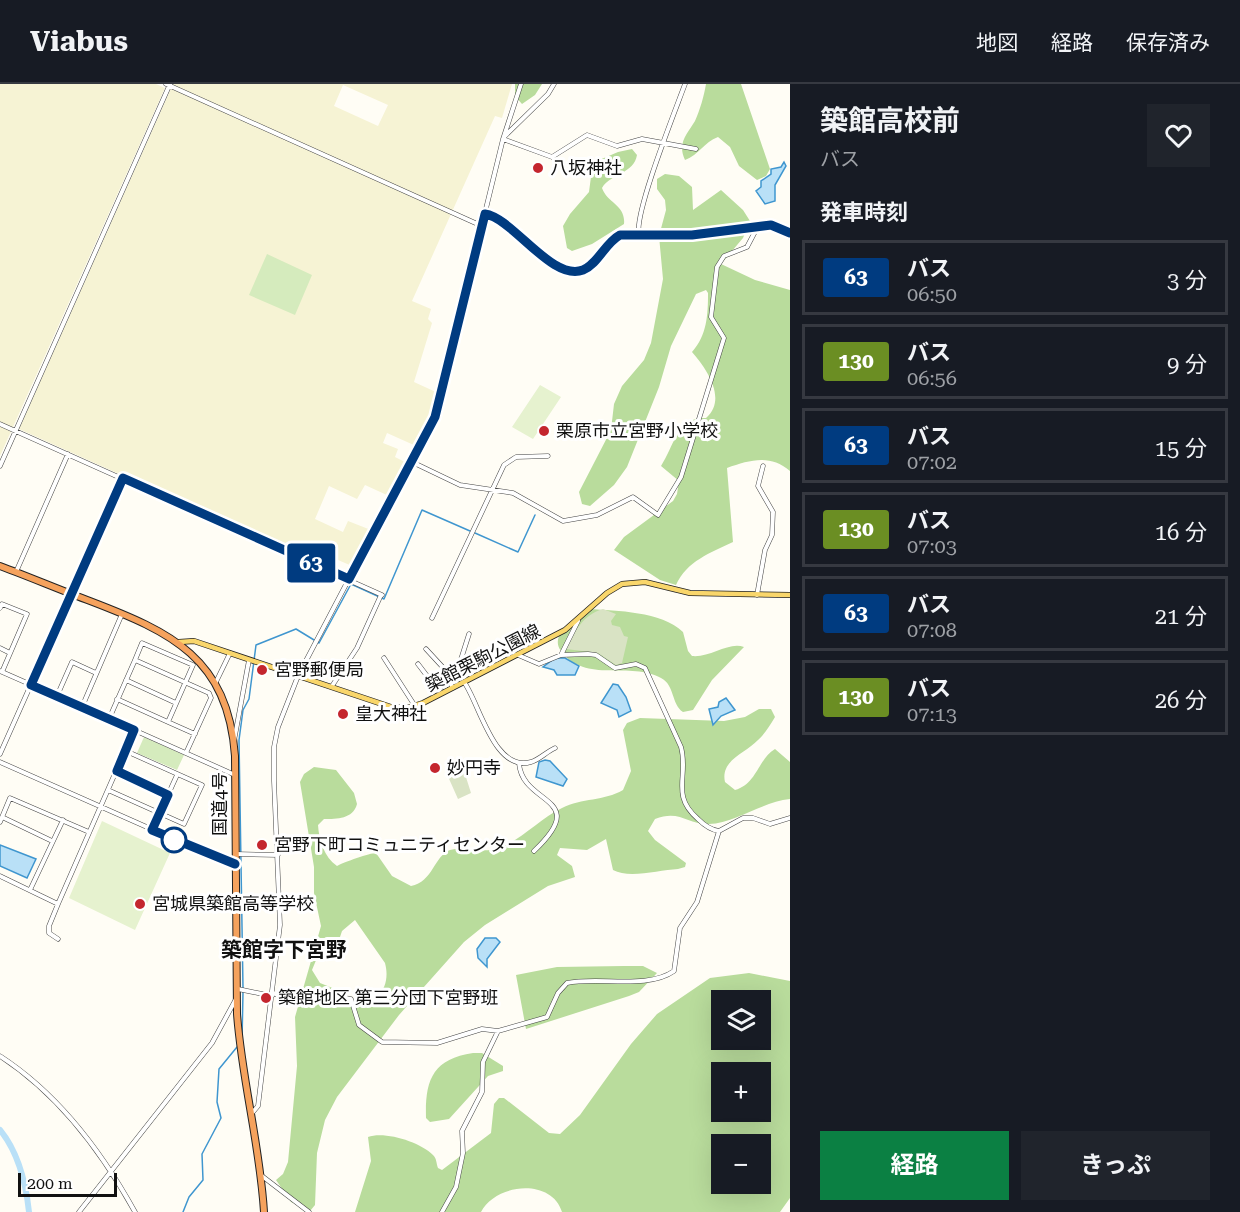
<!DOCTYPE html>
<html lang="ja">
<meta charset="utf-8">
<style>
:root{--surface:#171b24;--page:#20242c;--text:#f1f3f6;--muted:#9ea1a6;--line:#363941;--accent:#0b8043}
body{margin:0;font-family:"Roboto Serif","Noto Sans JP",serif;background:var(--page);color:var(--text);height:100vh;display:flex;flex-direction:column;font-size:22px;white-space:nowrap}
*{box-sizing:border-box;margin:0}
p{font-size:20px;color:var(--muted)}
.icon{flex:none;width:33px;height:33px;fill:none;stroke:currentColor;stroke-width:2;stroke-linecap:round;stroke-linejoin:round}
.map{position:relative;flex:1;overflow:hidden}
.panel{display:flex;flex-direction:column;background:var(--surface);width:450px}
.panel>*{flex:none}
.badge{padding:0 12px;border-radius:4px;font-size:21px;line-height:39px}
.fabs{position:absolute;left:711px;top:906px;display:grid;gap:12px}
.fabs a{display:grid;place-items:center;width:60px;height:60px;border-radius:0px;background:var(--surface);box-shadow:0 6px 24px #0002;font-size:30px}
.scale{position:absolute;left:18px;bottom:15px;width:99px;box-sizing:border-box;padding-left:6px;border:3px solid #111;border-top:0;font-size:16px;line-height:21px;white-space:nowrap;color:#111;-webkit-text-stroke:4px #fff;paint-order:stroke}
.map>.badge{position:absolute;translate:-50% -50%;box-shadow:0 0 0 3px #fff}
h2{padding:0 30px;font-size:22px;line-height:54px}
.round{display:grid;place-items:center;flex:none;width:63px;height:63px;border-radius:0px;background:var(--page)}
.headline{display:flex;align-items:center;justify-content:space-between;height:102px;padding:0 30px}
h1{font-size:28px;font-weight:700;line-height:45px}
.action{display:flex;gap:12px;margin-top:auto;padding:12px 30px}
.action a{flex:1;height:69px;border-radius:0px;background:var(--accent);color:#fff;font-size:24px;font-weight:700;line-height:69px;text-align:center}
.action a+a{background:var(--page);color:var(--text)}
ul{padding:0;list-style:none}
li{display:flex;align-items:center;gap:18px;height:75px;margin:0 12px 9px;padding:0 18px;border:3px solid var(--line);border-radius:0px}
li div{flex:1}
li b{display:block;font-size:22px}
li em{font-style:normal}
li .badge{min-width:66px;font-weight:700;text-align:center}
header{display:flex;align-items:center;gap:36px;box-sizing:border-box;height:84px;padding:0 30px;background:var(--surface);border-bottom:2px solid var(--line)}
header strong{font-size:28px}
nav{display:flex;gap:33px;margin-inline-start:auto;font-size:21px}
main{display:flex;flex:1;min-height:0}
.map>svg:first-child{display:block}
.farmland{fill:#f6f3d4;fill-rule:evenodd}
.green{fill:#d5ebbd}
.forest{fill:#b9dc9c;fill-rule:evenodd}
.cemetery{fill:#d9e3c4}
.pitch{fill:#e6f2cf}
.water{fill:#b9e0f7;stroke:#3f96cf;stroke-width:1.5}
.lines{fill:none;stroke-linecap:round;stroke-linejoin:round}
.stream{stroke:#3f96cf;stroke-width:1.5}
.river{stroke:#b9e0f7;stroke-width:6}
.minor-tunnel{stroke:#dbdad3;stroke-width:4;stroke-dasharray:4 2;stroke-linecap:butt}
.minor-casing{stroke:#444;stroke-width:5}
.major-casing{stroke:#222;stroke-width:6}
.highway-casing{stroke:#222;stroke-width:8}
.minor{stroke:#fff;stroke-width:4}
.major{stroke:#f9d66b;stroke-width:4.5}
.highway{stroke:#f5a25d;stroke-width:6}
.line-casing{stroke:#fff;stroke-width:14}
.line{stroke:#003b80;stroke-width:9}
.poi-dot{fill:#c4262e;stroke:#fff;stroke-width:2}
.stop-dot{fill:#fff;stroke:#003b80;stroke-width:3}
.labels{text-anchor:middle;stroke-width:6;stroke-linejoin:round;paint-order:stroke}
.poi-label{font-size:18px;fill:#111;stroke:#fff;text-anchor:start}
.street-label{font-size:18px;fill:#111;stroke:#fff}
.quarter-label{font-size:21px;font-weight:bold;fill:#111;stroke:#fff}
</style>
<header>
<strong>Viabus</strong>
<nav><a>地図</a><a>経路</a><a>保存済み</a></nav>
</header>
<main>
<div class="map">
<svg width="790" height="1128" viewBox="0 0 790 1128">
<rect width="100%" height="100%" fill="#fffdf5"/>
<path class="farmland" d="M0,0H156L165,4L0,372Z
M173,0H512L502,34L495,32L412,217L431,225L428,235L432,239L414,298L438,309L429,338L416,362L387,349L383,359L398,365L395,373L407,379L389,412L365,401L357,415L329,402L315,435L343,448L348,437L371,446L352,482L331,473L326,483L19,345ZM343,1L388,21L378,42L334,22Z"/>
<path class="green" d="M267,170L312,191L295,231L249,211Z
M144,653L184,671L177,686L137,669Z"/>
<path class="forest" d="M515,0H542L535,11L522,20L515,12Z
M706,0H741L770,85L766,92L757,96L739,82L730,63L718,53C704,58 699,71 685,76C677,59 687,50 695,37C700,26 704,12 706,0Z
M632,65L637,71C634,90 611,89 602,104C607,119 626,121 624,140L592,160L572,167L567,164L563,142L570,130L589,108L592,85L597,77L618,68Z
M665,90L679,92L692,103L693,126L721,106L743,126L750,137L743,154L721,180L755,196L790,206V387C770,370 750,376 727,384L733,458C710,469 687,477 676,501L660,496L614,466L624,453L673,417L677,410L679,397L661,382C674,362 678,332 706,334C728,315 706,284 692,268C707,251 708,231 708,209L706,206L696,210L671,262L659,303L627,383L614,401L590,422L582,420L579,408L611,346L614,320L622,302L644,276L651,259L663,195L659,152L666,126L665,116L657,105V95Z
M589,525C617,527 661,527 683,548L688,567L692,572C710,574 729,557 744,563L712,596L693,626L683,628C671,620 675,601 661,594C631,577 585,600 561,567C548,550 578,533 589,525Z
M759,625H771L775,633C770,641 765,650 758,656C746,669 720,676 725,698L735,706C757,700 758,675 775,665L790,678V715C762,718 735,739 709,740C688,741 680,725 655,735L648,747L655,756L686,779L685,783L678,785C659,786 629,795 613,786L606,755L587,766L560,764L557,771L572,782L575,793L548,802L485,841L464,858L399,931L337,1013L325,1036L317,1069L315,1121L310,1127L291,1118L276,1096L283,1090L288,1078L297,982L295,933L321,842L314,809V783L300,698L304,690L314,683L336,686L354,709L357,720C353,735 337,735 324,735L318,741C319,756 324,773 337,782C344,778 370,769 376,769L392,792L411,802C433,798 434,772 450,766C464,762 481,769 496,765C521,757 539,735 562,724C582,714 604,717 623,706L631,687L623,646L627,639L640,634L724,637L745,633ZM355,836L385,879C391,902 379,918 356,924L340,907L320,899L312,886L319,869L336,865L342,847Z
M624,882H643L657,889L639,908L629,912L526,945L516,891L557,883Z
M749,889L790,897V1114L780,1128H562C551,1093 495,1100 481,1128H355L371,1077L368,1053C385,1047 420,1058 433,1071C437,1075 436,1079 438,1084L442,1086L491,1049L494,1020L499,1014H504L549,1049L560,1050L580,1031L631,960L657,930L710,894ZM722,916H760V956H722ZM722,988H760V1028H722ZM722,1060H760V1100H722Z
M473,969H482L503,982V987L488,992L449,1035L430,1038L426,1034C425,997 432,975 473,969Z"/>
<path class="cemetery" d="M603,525L616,530L611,537L612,541L620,543L624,552L628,553L622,579L616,581L598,569L566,565C575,548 582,531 603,525Z
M456,683L465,690L471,709L458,715L446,688Z"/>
<path class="pitch" d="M540,301L561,313L533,355L512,343Z
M102,737L170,769L135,846L69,814Z"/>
<path class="water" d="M784,78L786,82L775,101V117L765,120L756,107L761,103V97L771,90V85L781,83Z
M555,574H565L579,582L575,591H557L554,586L543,583Z
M613,600L618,601L626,613L631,627L619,633L617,626L601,619Z
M726,614L735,626L721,632L713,641L709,625L718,623L719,618Z
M545,676L550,677L567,695L563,702L536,693L539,678Z
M0,761L36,775L27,794L0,782Z
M485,854H496L500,858L487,875V883L478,874L477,865Z"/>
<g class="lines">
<path class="stream" d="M475,449L518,468L535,431
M243,904L239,656L243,626L249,615L256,561L296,545L319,559L351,500L384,515L422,426L470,447
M242,957L243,908
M183,1128L189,1113L203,1096L202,1070L221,1034L217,1018L219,985L237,963"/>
<path class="river" d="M0,1046C18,1068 26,1100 29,1128"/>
<path class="minor-tunnel" d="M300,917L340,913"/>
<defs>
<path id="minor" d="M166,0L482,142
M505,52L548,10L554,0
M503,55L552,73L587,51L617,62L642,55L696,65
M485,130C513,134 552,198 583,186C598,180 605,159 620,151H692L770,141L790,149
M639,150C634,129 676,25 685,0
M0,340L382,511
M412,378L460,401L513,409L563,437L597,431L633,413L658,431L681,393L724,254L711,233L717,183L724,172L747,163L757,144
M0,382L170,0
M16,488L68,370
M757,511L765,466L772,451L773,428L758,402L763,382
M0,524L2,520L27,530L2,588
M432,534L504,381L516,373L548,372
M0,564L10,569
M426,565L450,591L452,604
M518,571L539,580L561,571L588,570L596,571L615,584L636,580L645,584L681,663C689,692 670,711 698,735C704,741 711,746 719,747L743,734H753L770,740L790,734
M561,571L578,537
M384,574L415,622
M135,576L142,559L193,581L168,638L195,650
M418,580L437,605L450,597
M0,587L134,646L58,820L0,792
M451,595L455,594L469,550
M126,596L176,619
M464,598C479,618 494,689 531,678C539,676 546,668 555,664
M215,600L230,569
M332,602L357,564L381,511
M57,612L72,578L96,589
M117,615L168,638
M82,623L122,530
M109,635L135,576L209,609L211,614L186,669
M134,646L235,691
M234,657L249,576
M0,670L123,394
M0,678L228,779L235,780
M519,679C522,722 592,712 534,767
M117,687L168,711
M108,706L184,740L202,701L126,667
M2,733L52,757
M0,738L10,714L89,748
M152,746L177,691
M236,770L278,771
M30,806L63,736
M58,820L49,842V849L58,855
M238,905L272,912
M272,909L300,917
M340,913L351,915L359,941L382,958L437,959L482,945L498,947
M0,972C57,1009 102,1068 135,1128
M253,1028L258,1022L280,841L274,697V663L278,643L298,592L436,329L503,55L521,0
M262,1092L309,1128
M79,1128L212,959L236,915
M442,1128L456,1103L463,1069L462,1047L482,1008L483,978L498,947L547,933L558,909L567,899C598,892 647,906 674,887L680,844L697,818L719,747"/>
<path id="major" d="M179,558L194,557L391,623L407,624L423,619L565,546L607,509L622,500L645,498L690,509L790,511"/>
<path id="highway" d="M0,482C30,493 60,506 90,517C171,548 228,574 235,672L237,930C242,997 260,1061 264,1128"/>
</defs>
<use href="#minor" class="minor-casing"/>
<use href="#major" class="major-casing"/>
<use href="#highway" class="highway-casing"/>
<use href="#minor" class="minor"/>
<use href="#major" class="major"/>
<use href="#highway" class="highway"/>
</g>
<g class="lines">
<defs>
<path id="line" d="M235,780L152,746L168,711L117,687L134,646L31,601L123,394L349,495L435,333L485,130C513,134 552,198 583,186C598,180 605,159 620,151H692L771,141L790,149"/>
</defs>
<use href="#line" class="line-casing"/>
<use href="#line" class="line"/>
</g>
<g class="poi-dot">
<circle cx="538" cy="84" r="6"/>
<circle cx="544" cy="347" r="6"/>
<circle cx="262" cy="586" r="6"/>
<circle cx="343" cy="630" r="6"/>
<circle cx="435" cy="684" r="6"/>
<circle cx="262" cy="761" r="6"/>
<circle cx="140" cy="820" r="6"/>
<circle cx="266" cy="914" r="6"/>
</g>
<circle class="stop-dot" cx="174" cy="756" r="12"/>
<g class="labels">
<g class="poi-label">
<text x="550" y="90">八坂神社</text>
<text x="556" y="353">栗原市立宮野小学校</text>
<text x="274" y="592">宮野郵便局</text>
<text x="355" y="636">皇大神社</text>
<text x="447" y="690">妙円寺</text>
<text x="274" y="767">宮野下町コミュニティセンター</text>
<text x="152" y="826">宮城県築館高等学校</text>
<text x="278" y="920">築館地区 第三分団下宮野班</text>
</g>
<g class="street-label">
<text transform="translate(483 574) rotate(-27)" y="6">築館栗駒公園線</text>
<text transform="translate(220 720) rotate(-90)" y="6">国道4号</text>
</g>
<g class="quarter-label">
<text x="284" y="873">築館字下宮野</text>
</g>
</g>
</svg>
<div class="fabs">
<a><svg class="icon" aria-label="layers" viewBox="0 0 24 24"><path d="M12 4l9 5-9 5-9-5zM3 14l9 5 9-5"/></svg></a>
<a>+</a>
<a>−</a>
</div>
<div class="scale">200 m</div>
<b class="badge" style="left:311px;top:479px;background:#003b80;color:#fff">63</b>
</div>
<section class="panel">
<div class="headline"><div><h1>築館高校前</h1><p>バス</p></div><a class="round"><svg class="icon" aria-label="heart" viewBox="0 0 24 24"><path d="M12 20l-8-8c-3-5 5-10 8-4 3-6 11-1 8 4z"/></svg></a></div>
<h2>発車時刻</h2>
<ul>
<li><span class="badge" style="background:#003b80;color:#fff">63</span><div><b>バス</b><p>06:50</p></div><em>3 分</em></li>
<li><span class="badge" style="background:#6b8e23;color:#fff">130</span><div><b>バス</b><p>06:56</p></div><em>9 分</em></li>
<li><span class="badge" style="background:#003b80;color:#fff">63</span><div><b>バス</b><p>07:02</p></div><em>15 分</em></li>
<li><span class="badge" style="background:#6b8e23;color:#fff">130</span><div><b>バス</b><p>07:03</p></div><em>16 分</em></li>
<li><span class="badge" style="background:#003b80;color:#fff">63</span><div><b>バス</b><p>07:08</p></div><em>21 分</em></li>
<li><span class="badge" style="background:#6b8e23;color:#fff">130</span><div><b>バス</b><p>07:13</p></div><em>26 分</em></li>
</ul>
<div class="action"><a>経路</a><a>きっぷ</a></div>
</section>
</main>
